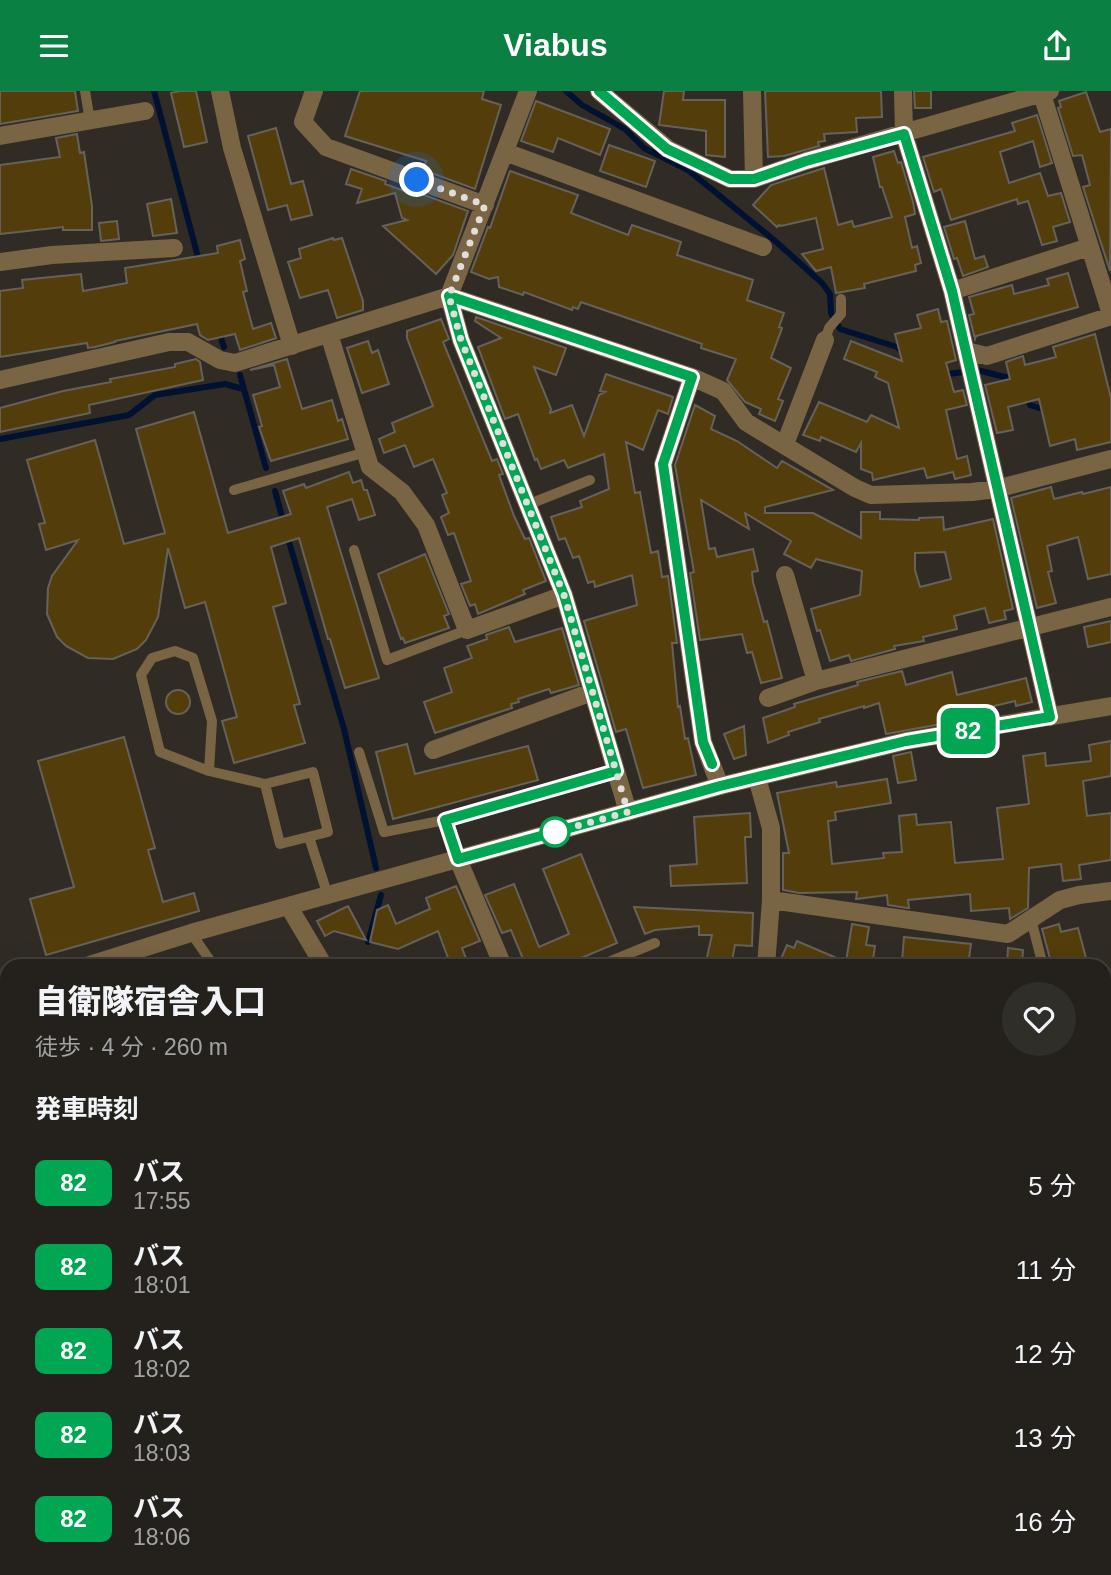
<!DOCTYPE html>
<html lang="ja">
<meta charset="utf-8">
<style>
:root{--surface:#24211c;--page:#302e29;--text:#f1f3f6;--muted:#a3a3a3;--line:#413e3b;--accent:#0b8043}
body{margin:0;font-family:Arial,"Noto Sans JP",sans-serif;background:var(--page);color:var(--text);height:100vh;display:flex;flex-direction:column;font-size:26px;white-space:nowrap}
*{box-sizing:border-box;margin:0}
p{font-size:23px;color:var(--muted)}
.icon{flex:none;width:38px;height:38px;fill:none;stroke:currentColor;stroke-width:2;stroke-linecap:round;stroke-linejoin:round}
.map{position:relative;flex:1;overflow:hidden}
.panel{position:absolute;left:0px;top:868px;width:1111px;height:616px;display:flex;flex-direction:column;background:var(--surface);border-radius:21px 21px 0 0;box-shadow:0 7px 28px #0002,0 0 0 2px var(--line)}
.panel>*{flex:none}
.badge{padding:0 14px;border-radius:10px;font-size:24px;line-height:46px}
.you{position:absolute;width:35px;height:35px;margin:-18px;border:5px solid #fff;border-radius:50%;background:#1a73e8;box-shadow:0 0 0 10px #1a73e833}
.map>.badge{position:absolute;translate:-50% -50%;box-shadow:0 0 0 4px #fff}
h2{padding:0 35px;font-size:26px;line-height:63px}
.round{display:grid;place-items:center;flex:none;width:74px;height:74px;border-radius:37px;background:var(--page)}
.headline{display:flex;align-items:center;justify-content:space-between;height:119px;padding:0 35px}
h1{font-size:33px;font-weight:800;line-height:52px}
ul{padding:0;list-style:none}
li{display:flex;align-items:center;gap:21px;height:84px;padding:0 35px}
li div{flex:1}
li b{display:block;font-size:26px}
li em{font-style:normal}
li .badge{min-width:77px;font-weight:700;text-align:center}
header{display:flex;justify-content:space-between;align-items:center;height:91px;padding:0 35px;background:var(--accent);color:#fff;font-size:32px;font-weight:800}
.map>svg:first-child{display:block}
.lines{fill:none;stroke-linecap:round;stroke-linejoin:round}
.stream{stroke:#001131;stroke-width:6}
.building{fill:#533d0a;stroke:#66625a;stroke-width:2;fill-rule:evenodd}
.service{stroke:#796444;stroke-width:10}
.minor{stroke:#796444;stroke-width:18}
.tertiary{stroke:#796444;stroke-width:18}
.line-casing{stroke:#fff;stroke-width:16}
.line{stroke:#00a651;stroke-width:10}
.walk{stroke:#e1deda;stroke-width:7;stroke-dasharray:0 12.6}
.stop-dot{fill:#fff;stroke:#00a651;stroke-width:3.5}
</style>
<header><svg class="icon" aria-label="menu" viewBox="0 0 24 24"><path d="M4 6h16M4 12h16M4 18h16"/></svg>Viabus<svg class="icon" aria-label="share" viewBox="0 0 24 24"><path d="M12 15V3M7 8l5-5 5 5M5 13v7h14v-7"/></svg></header>
<div class="map">
<svg width="1111" height="1484" viewBox="0 0 1111 1484">
<rect width="100%" height="100%" fill="#302c25"/>
<g class="lines">
<path class="stream" d="M154,0L199,170
M566,0L582,14L625,38L644,57L688,79L774,149L822,192L830,203L831,222L840,238L897,256L904,261
M218,238L224,256
M240,284L266,377
M942,284L977,279L1017,289
M1026,303L1030,314L1039,317L1049,314
M0,348L129,324L155,304L225,293L243,298
M275,400L284,433
M287,444L344,638L376,777
M368,851L381,804"/>
</g>
<path class="building" d="M0,0H75L78,20L0,33Z
M180,0H196L207,51L184,56L171,2Z
M360,0H484L482,8L501,14L475,98L423,79L426,70L345,45Z
M664,0H684L683,9H725V66L706,64V40L659,34Z
M765,0H881L882,26L856,27L857,41L824,43L825,50L818,51L819,55L784,65L768,66Z
M914,0H931V17H915Z
M1086,1L1100,41L1111,38L1110,180L1083,96L1090,94L1082,64L1073,65L1058,17L1061,16L1059,10Z
M536,10L610,38L600,64L558,47L553,61L521,50Z
M1037,24L1052,72L1040,76L1033,50L1000,61L1009,92L1040,82L1048,105L1061,102L1070,131L1053,136L1057,150L1042,154L1028,110L1018,113L1017,108L951,129L941,98L934,101L923,66L1015,40L1012,32Z
M276,37L291,93L303,90L312,124L291,129L287,114L268,119L248,45Z
M77,43L80,62L84,61L92,115V139H63V136L0,143V74L60,66L56,47Z
M609,54L655,70L646,96L600,80Z
M894,60L898,72L901,71L913,111L915,123L905,126L912,157L917,155L921,172L915,174L916,180L864,193L865,197L836,202L831,176L816,180L802,163L823,158L816,127L781,135L779,134L777,136L753,114L771,94L824,77L838,134L852,130L854,136L892,126L882,96H880L873,66Z
M351,78L386,90L385,93L415,104L416,101L468,120L453,164L436,183L383,135L407,129L402,127L395,102L357,112L362,98L346,93Z
M510,80L578,104L571,122L628,144L632,134L681,151L677,164L753,189L747,209L784,222L779,236L782,237L771,267L791,277L778,308L783,310L775,330L759,323L761,318L745,311L727,289L736,268L701,257L702,253L581,211L578,218L573,216L572,219L524,201L523,204L499,196L498,186L489,188L471,181L488,136L490,137Z
M171,108L177,142L153,145L147,113Z
M117,130L119,148L101,150L99,132Z
M965,130L975,168L984,165L988,176L963,185L957,167L954,168L944,136Z
M333,147L334,149L342,147L363,210V219L337,227L328,199L300,207L288,171L301,167L299,158Z
M240,149L245,168L240,170L247,200L243,201L253,238L271,232L276,247L240,259L235,243L208,249L200,244L197,233L115,250V251L95,256L88,257L87,252L0,266V200L23,197L22,189L81,183L83,200L127,192L125,177L218,162L217,155Z
M1068,182L1078,216L976,245L975,248L969,224L974,223L969,206L1012,194L1014,203L1049,194L1047,188Z
M938,218L941,231L947,230L956,269L946,272L954,301L963,299L967,314L946,319L957,368L967,365L971,384L955,388L953,381L927,387L924,377L873,389L872,382L861,378V352L856,361L821,346L820,350L803,344L819,311L867,331L871,324L899,337L888,292L875,286L877,281L844,268L851,250L902,270L895,243L921,237L917,224Z
M476,226L566,257L556,284L534,276L551,318L550,322L572,314L584,345L599,304L605,301L600,300L606,283L673,306L668,323L658,319L643,359L626,351L635,402L640,401L651,462L658,460L662,486L668,485L677,552H672L678,616L680,615L685,648L688,647L696,684L643,697L626,638L616,641L584,530L637,514L632,484L595,496L594,490L588,492L579,465L573,467L565,447L559,449L551,426L582,416L580,410L609,398L604,363L568,377L564,369L541,378L537,368L535,369L518,323L505,328L478,256L501,247L475,230Z
M441,228L449,248L443,251L492,370L497,368L503,383L499,384L514,425L525,448L529,447L546,490L523,499L525,503L478,523L475,513L470,515L461,493L471,490L454,442L448,444L441,426L449,422L442,404L447,402L433,368L414,376L405,354L384,362L379,348L395,341L392,332L433,315L407,247V240Z
M1095,243L1111,307V351L1077,359L1075,348L1050,355L1039,308L1008,316L1013,339L997,342L985,294L1010,288L1006,271L1023,265L1025,274L1056,266L1053,256Z
M368,250L372,262L378,259L389,293L362,302L347,257Z
M196,268L200,271L203,289L89,314L90,322L0,341V317L63,300L111,291L110,288L175,276V273Z
M287,268L302,318L332,309L338,330L342,328L348,348L271,370L259,336L262,335L253,304L280,296L274,274L250,279Z
M695,314L715,325L711,338L737,350L777,377L782,370L833,399L765,416V422H813L861,447V421H880V428L919,429V427L943,426L944,439L993,428L1013,518L1004,520L1006,528L989,532L985,517L954,525L957,538L923,546L924,550L894,555L895,558L851,570L849,564L830,570L820,539L817,540L811,518L860,504L862,480L816,468L811,477L784,463L791,450L745,422L749,438L701,409L709,458L715,457L717,466L753,458L758,480L752,481L753,491L764,531L767,530L782,587L761,592L752,561L747,562L742,543L700,549L690,482L694,481L675,374ZM945,461L951,488L920,496L915,479V462Z
M194,321L228,442L291,423L283,400L304,393L306,397L349,381L353,392L361,389L364,399H367L375,424L359,429L352,408L327,416L379,587L345,597L330,548H328L299,447L271,456L286,512L273,516L300,613L294,614L305,652L234,672L222,630L237,626L205,511L185,517L168,457L158,526L146,549L137,558L113,568L88,567L66,555L57,546L47,523L48,497L52,485L78,449L46,459L39,433L45,432L27,369L95,349L124,453L165,442L136,338Z
M1051,396L1054,408L1082,401L1083,403L1111,396V483L1088,488L1078,446L1047,455L1052,480L1048,481L1056,512L1037,517L1011,407Z
M425,463L449,523L444,525L449,537L405,552L403,547L401,548L378,483Z
M1111,530V551L1088,556L1084,536Z
M509,536L515,551L562,537L579,594L551,602L549,598L518,608L519,611L511,613L512,617L435,642L424,611L452,601L444,577L472,567L467,555L487,548L486,544Z
M902,580L906,594L952,581L957,604L1026,587L1032,611L1016,615L1015,610L973,620L975,627L886,643L879,612L864,617V615L819,628L820,631L788,641L789,644L768,652L763,627L795,616L794,613L858,594L857,591Z
M166 611a12 12 0 1 1 24 0a12 12 0 1 1-24 0Z
M744,635L746,664L734,668L724,643Z
M124,646L155,757L148,759L163,811L194,802L199,820L46,864L30,808L74,796L38,670Z
M1111,650V685L1083,690L1087,725L1111,722V769L1079,774L1081,788L1063,790L1061,773L1029,777L1028,817L1010,828L1009,817L971,820L970,803L908,809L909,817H907L888,814L887,804L856,808L857,801L799,802L783,799V762H789L777,702L836,691L837,696L887,688L891,712L835,721L836,729L828,730L832,773L884,767L883,762L902,761L899,725L916,723L917,734L951,731L955,772L1003,768L997,717L1029,713L1023,665L1045,662L1046,675L1091,670L1089,654Z
M407,653L415,683L528,655L538,689L393,728L376,661Z
M911,661L916,689L898,692L893,665Z
M750,722L751,746H745L747,792L671,795L670,775L697,773L694,726Z
M581,763L617,852L562,875H526L511,839L502,842L485,804L514,793L539,856L569,843L543,778Z
M456,795L480,850L462,857L469,875H451L438,840L398,858L370,851L377,819L388,814L396,833L430,818L426,807Z
M348,815L366,849L334,840L325,845L317,830Z
M634,816L753,822L752,855L735,854L731,875H705L712,844H699V835L655,839L645,843Z
M852,833L869,836L866,854L875,855L872,875H792L780,870L787,854L794,857L797,850L846,871Z
M1059,833L1061,841L1078,837L1086,867L1052,875L1042,838Z
M904,846L971,853L968,875L902,870Z
M1008,857L1023,859L1022,875H1007Z"/>
<g class="lines">
<path class="service" d="M85,0L90,30
M825,249L829,237L841,223V208
M234,399L366,361
M527,414L590,389
M354,459L387,569L467,539
M359,661L384,741L445,729L458,768
M209,680L212,630L193,567L175,560L152,567L141,584L160,661L209,680L265,693
M313,681L328,741L280,753L265,693Z
M445,729L616,680
M309,746L328,805
M1031,828L1043,875
M191,842L214,875
M599,875L655,852
M841,1484V1477"/>
<path class="minor" d="M220,0L232,57L292,255
M314,0L303,31L326,56L485,114
M528,0L449,205L461,249L564,504L628,721
M599,0L668,58L730,88H754L806,70L1050,0
M752,0L754,88
M903,0L904,43L952,200L1050,626
M1041,0L1111,223
M0,45L145,20
M505,61L763,156
M0,171L52,164L174,157
M952,200L1089,156
M329,243L370,376L402,401L426,434L467,539L564,504
M966,260L987,265L1111,225
M692,286L663,373L703,651L720,695
M0,289L169,251H188L220,269L235,272L449,205L692,286L723,300L746,331L855,397L871,404L972,401L996,398L1111,368
M785,353L825,249
M785,484L816,590L1111,516
M768,607L816,590
M433,659L592,601
M757,687L771,737V809L766,875
M458,768L503,875
M771,809L1008,843L1060,809L1079,804L1111,800
M289,816L324,875
M0,1029L7,1039
M0,1335L7,1343
M0,1378L7,1370
M10,1484L12,1477
M305,1484V1477
M528,1484V1477
M788,1484V1477"/>
<path class="tertiary" d="M86,875L191,842L720,695L906,650L1111,615
M0,909L7,905"/>
</g>
<g class="lines">
<defs>
<path id="line" d="M599,0L667,58L730,88H754L806,70L904,43L952,200L1050,626L906,650L720,695L458,768L445,729L616,680L564,504L461,249L449,205L692,286L663,373L703,651L712,673"/>
</defs>
<use href="#line" class="line-casing"/>
<use href="#line" class="line"/>
<path class="walk" d="M417,89L485,114L449,205L461,249L564,504L628,721L555,741"/>
</g>
<circle class="stop-dot" cx="555" cy="741" r="14"/>
</svg>
<div class="you" style="left:417px;top:89px"></div>
<b class="badge" style="left:968px;top:640px;background:#00a651;color:#fff">82</b>
<section class="panel">
<div class="headline"><div><h1>自衛隊宿舎入口</h1><p>徒歩 · 4 分 · 260 m</p></div><a class="round"><svg class="icon" aria-label="heart" viewBox="0 0 24 24"><path d="M12 20l-8-8c-3-5 5-10 8-4 3-6 11-1 8 4z"/></svg></a></div>
<h2>発車時刻</h2>
<ul>
<li><span class="badge" style="background:#00a651;color:#fff">82</span><div><b>バス</b><p>17:55</p></div><em>5 分</em></li>
<li><span class="badge" style="background:#00a651;color:#fff">82</span><div><b>バス</b><p>18:01</p></div><em>11 分</em></li>
<li><span class="badge" style="background:#00a651;color:#fff">82</span><div><b>バス</b><p>18:02</p></div><em>12 分</em></li>
<li><span class="badge" style="background:#00a651;color:#fff">82</span><div><b>バス</b><p>18:03</p></div><em>13 分</em></li>
<li><span class="badge" style="background:#00a651;color:#fff">82</span><div><b>バス</b><p>18:06</p></div><em>16 分</em></li>
</ul>
</section>
</div>
